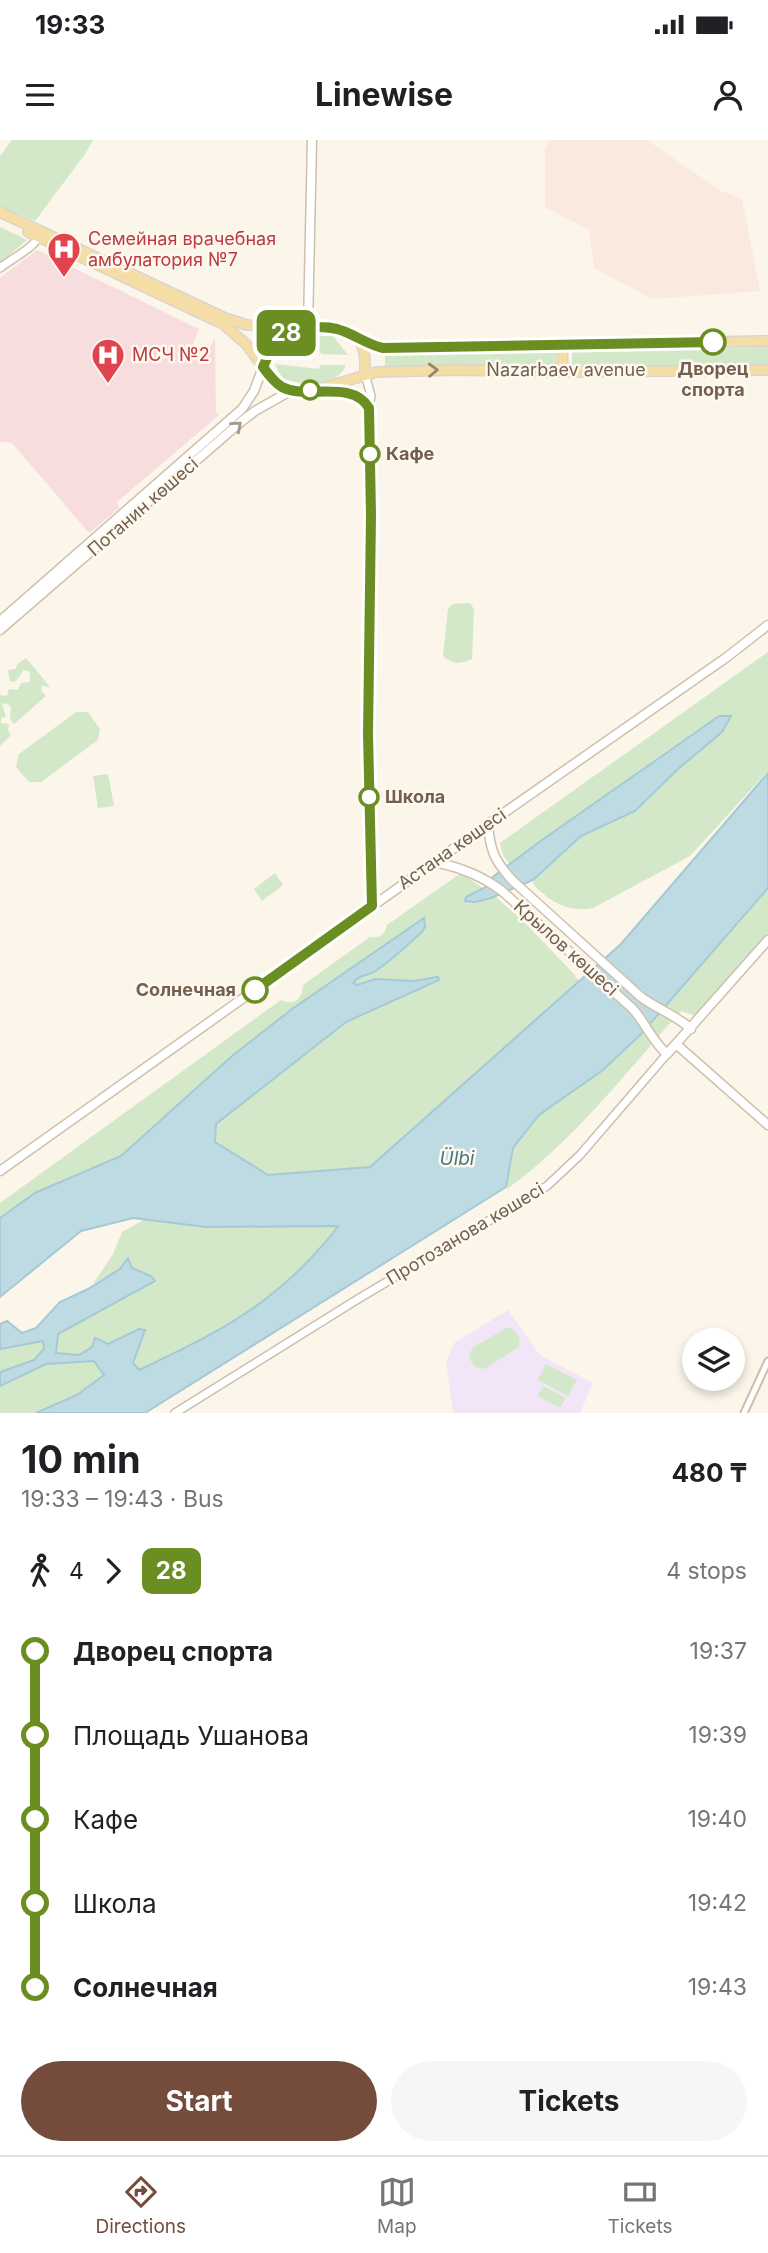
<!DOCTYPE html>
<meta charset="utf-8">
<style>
:root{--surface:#fff;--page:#f6f6f6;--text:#202124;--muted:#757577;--line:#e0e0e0;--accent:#754c3b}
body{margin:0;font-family:Inter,sans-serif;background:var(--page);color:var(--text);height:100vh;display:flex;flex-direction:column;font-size:26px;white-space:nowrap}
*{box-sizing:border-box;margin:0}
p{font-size:23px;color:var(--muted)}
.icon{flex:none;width:38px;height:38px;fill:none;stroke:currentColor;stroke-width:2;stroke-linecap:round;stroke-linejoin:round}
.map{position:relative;height:1273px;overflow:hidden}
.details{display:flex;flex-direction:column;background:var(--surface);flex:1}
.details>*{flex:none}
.badge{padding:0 14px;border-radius:10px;font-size:24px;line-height:46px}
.buttons{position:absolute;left:682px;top:1188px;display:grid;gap:14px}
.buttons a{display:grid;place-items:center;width:63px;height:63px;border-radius:50%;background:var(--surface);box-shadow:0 4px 10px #0003;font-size:35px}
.map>.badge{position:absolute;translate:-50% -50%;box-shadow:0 0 0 4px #fff}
.legs{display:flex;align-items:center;gap:10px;height:77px;padding:0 21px;font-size:23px}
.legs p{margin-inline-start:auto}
.head{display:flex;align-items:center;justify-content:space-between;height:119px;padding:0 21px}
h1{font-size:38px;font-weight:700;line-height:52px}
.primary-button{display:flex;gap:14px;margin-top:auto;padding:14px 21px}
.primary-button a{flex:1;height:80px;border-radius:42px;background:var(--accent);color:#fff;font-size:28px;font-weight:700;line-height:80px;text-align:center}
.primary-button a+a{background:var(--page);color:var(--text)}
ul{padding:0 21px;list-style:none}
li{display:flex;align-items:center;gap:24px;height:84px;font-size:26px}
li i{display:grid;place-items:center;width:10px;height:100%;margin:0 9px;background:currentColor}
li i::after{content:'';width:18px;height:18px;margin:-9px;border:5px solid;border-radius:50%;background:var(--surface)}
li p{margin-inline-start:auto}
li:first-child i{background:linear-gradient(#0000 50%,currentColor 0)}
li:last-child i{background:linear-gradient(currentColor 50%,#0000 0)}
.status{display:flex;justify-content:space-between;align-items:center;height:49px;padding:0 35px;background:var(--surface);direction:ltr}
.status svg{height:19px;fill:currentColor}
header{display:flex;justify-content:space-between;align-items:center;height:91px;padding:0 21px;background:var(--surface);font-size:32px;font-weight:700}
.dock{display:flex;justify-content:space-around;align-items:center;height:98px;border-top:2px solid var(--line);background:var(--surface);font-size:19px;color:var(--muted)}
.dock a{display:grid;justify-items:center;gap:4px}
.dock .on{color:var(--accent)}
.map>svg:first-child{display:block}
.commercial{fill:#fae9de}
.education{fill:#f3e5f8}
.medical{fill:#f8ddde}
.green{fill:#d2e8c8}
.water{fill:#bedbe4;stroke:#a5c9d5;stroke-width:2}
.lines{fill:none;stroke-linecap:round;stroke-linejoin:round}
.minor-casing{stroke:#cdbeaf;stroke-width:9}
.tertiary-casing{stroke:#cdbeaf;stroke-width:10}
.secondary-casing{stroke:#cfbfad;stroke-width:11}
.primary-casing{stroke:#dbd5d1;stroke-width:12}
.minor{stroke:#fff;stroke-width:5}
.tertiary{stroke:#fff;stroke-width:7}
.secondary{stroke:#fff;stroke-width:8}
.primary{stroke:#f5dea6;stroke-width:9}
.oneway{stroke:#9b8568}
.oneway2{stroke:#a5978c}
.line-1-casing{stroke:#fff;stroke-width:16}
.line-1{stroke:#6b8e23;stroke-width:10}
.stop-1-dot{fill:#fff;stroke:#6b8e23;stroke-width:3.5}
.labels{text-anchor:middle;stroke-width:5;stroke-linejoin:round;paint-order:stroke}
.health-label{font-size:18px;fill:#be3a42;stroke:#fef9ef;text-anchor:start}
.stop-label{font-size:18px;font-weight:bold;fill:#745f4e;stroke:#fef9ef;text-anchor:start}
.street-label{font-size:18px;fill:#745f4e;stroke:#fef9ef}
.water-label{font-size:19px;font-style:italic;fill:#497685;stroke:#fef9ef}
</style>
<div class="status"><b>19:33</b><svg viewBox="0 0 49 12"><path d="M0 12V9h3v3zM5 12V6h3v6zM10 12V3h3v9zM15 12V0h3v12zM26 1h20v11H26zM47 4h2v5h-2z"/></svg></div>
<header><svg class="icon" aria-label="menu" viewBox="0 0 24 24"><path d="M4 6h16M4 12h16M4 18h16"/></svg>Linewise<svg class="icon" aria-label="person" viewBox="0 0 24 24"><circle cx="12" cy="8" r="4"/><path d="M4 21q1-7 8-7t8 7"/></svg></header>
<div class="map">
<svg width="768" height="1273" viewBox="0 0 768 1273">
<rect width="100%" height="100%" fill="#fbf6e9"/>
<path class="commercial" d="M549,0H647L721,51L742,59L760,151L652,159L594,128L589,90L545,67V9Z"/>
<path class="education" d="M508,1170L540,1215L593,1243L580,1273H453L446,1222L455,1202Z"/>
<path class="medical" d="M37,110L199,189L190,211L204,218L215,198L216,272L219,275L117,362L119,368L89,393L12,303L0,302V138Z"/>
<path class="green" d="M12,0H93L85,14L35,81L0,66V16Z
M0,87L27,100L0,123Z
M302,196H333L348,215L321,214L320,211L302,210Z
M300,198V211H295V214L275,215L281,204Z
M768,207V224L572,227V210Z
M556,210L557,225L385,226V212Z
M275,224L319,229L320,225H346C338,247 300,246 282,238Z
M470,463L474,469L472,519C461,524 453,525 443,516L448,469L453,464Z
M768,512V631L690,716L593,768C569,773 550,762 534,745L533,740L581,696L635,671L678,629L722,592L730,576H718L658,617L510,725L503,715L500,703Z
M26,518L50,547L42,546L41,550L46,556L14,584L10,578L11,567L6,563L2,564L6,577L1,578V583L9,584L8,591L11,595L0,606V555L7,556L9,549L18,550L21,543L30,542V532L24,530L16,541L10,542L8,530L16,529L17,524Z
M76,572H88L100,589L98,600L41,642H29L16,627L19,614Z
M108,634L114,666L98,668L93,636Z
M275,733L283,745L262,761L254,749Z
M461,733L497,758L526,784L574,834L579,841L370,1027L268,1035L215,1002L216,983L346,882L439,840L438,837L414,841L376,839L357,845L353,843C358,835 364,837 372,833C384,828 394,817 403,808L292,869L232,916L121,1016L35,1053L0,1078V1063L22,1047L281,860C295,866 302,859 303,845L370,797C380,798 385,795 387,785Z
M768,748V794L696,876L681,871C625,933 575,1000 507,1049L506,1047L513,1008L539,975L603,930L641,894Z
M145,1079L206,1087L338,1085C331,1097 320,1107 310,1118C259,1173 206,1199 139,1230L133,1224L145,1190L139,1189L108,1204L92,1207L79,1215L56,1213L58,1194L91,1175L110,1167L151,1136L132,1128L128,1119L120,1129L93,1144L113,1114L122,1092Z
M506,1188H511C518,1193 521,1197 519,1207L484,1229L475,1227L469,1218L472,1208Z
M44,1201V1209L34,1220L0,1233V1209Z
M95,1221L105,1235L77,1255L36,1273H0V1246L46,1224Z
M546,1224L577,1240L568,1256L538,1240Z
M543,1246L566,1258L560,1268L538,1256Z"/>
<path class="water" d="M719,576H731L722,592L678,629L635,671L581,696L533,740L491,758L475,762L465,761L466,757L486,747L494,736L542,700Z
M768,633V748L641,894L603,930L539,975L513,1008L506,1047L145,1273H36L77,1255L104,1235L94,1221L46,1224L0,1246V1233L3,1231L34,1220L44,1209L43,1201L0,1209V1184L7,1181L22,1193L36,1188L60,1162L88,1149L120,1129L128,1118L132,1128L151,1136L155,1141L58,1194L56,1213L79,1215L92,1207L95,1198L108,1204L139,1189L145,1190L133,1223L139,1230C205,1199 259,1173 310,1119C320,1108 330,1098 338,1086L206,1087L133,1078L81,1091L0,1157V1078L35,1053L121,1016L232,916L292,869L424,778L425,787L421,793C407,805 393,819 377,830C369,836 359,834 353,843L357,845L376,839L414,841L438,837L439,840L346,882L216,984L215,1002L268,1035L370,1027L621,804Z"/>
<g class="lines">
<defs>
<path id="minor" d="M744,1273L768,1221"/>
<path id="tertiary" d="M0,128C12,118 31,110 39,97
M365,234L371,256L369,268L371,375L368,594L372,766
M316,250C335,253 358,250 369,267
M175,1273L358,1159L547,1046L580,1015L667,914"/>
<path id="secondary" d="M308,187L312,0
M0,481L242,269L254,251L263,227
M0,490L242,281L255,271L292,250
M488,684C490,710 494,720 512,740L641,857C657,869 676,875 691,889
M434,722C460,727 481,735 502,751L632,868C645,882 652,901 667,914L768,800
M676,904L768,985
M0,1031L488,684L727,517L768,485"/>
<path id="primary" d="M0,72L225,178L247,185L293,188
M28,92L223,184L246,204L263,227
M359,200L383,208L768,201
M562,204L563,232
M365,234C365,224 366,211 360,202C347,183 300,181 283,195C273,203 268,214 263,227L281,247L292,250L322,248L377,232L457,230L563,232L768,230"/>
</defs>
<use href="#minor" class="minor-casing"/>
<use href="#tertiary" class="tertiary-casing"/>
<use href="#secondary" class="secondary-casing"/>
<use href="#primary" class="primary-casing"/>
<use href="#minor" class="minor"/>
<use href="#tertiary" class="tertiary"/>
<use href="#secondary" class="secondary"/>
<use href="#primary" class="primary"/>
</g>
<defs><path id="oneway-chevron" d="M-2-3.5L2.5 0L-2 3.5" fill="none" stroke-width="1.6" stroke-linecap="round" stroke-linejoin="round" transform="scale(1.75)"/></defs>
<use class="oneway" href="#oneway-chevron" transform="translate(433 230) rotate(-2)"/>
<use class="oneway2" href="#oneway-chevron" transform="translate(237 286) rotate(-41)"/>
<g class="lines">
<defs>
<path id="line-1" d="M255,850L372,766L368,594L371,375L369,268C352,239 306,260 282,247C274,242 268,234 263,227C274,200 284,186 315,187C325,187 334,187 343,191C357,196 368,205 383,208L713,202"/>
</defs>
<use href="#line-1" class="line-1-casing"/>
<use href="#line-1" class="line-1"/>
</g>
<defs>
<symbol id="hospital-pin" viewBox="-11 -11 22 30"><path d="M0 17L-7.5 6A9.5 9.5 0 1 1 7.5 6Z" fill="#e0444e" stroke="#fef9ef"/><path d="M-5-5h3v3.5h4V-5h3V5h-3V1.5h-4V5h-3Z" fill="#fff"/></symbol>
</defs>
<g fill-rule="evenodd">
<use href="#hospital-pin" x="45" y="90" width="38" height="52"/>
<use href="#hospital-pin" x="89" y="196" width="38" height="52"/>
</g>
<g class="stop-1-dot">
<circle cx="713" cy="202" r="12"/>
<circle cx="310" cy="250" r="9"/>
<circle cx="370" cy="314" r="9"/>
<circle cx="369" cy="657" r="9"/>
<circle cx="255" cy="850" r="12"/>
</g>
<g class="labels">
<g class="health-label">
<text x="88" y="105">Семейная врачебная<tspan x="88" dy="21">амбулатория №7</tspan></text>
<text x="132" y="221">МСЧ №2</text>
</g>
<g class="stop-label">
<text x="713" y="235" text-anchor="middle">Дворец<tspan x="713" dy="21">спорта</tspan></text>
<text x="386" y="320">Кафе</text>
<text x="385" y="663">Школа</text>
<text x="236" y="856" text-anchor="end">Солнечная</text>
</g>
<g class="street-label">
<text x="566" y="236">Nazarbaev avenue</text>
<text transform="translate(143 367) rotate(-41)" y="6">Потанин көшесі</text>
<text transform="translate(452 709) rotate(-35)" y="6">Астана көшесі</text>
<text transform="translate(566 808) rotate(42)" y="6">Крылов көшесі</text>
<text transform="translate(465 1094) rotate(-31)" y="6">Протозанова көшесі</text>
</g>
<g class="water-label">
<text x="457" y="1025">Ülbi</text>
</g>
</g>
</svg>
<div class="buttons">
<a><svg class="icon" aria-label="layers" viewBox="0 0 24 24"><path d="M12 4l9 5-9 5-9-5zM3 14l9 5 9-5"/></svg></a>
</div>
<b class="badge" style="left:286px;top:193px;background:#6b8e23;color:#fff">28</b>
</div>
<section class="details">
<div class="head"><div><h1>10 min</h1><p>19:33 – 19:43 · Bus</p></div><b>480 ₸</b></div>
<div class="legs"><svg class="icon" aria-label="walk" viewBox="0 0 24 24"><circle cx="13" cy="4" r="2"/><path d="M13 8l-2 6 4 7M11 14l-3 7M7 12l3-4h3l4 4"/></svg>4<svg class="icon" aria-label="forward" viewBox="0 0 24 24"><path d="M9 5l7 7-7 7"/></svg><b class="badge" style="background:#6b8e23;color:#fff">28</b><p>4 stops</p></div>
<ul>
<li><i style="color:#6b8e23"></i><b>Дворец спорта</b><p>19:37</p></li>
<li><i style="color:#6b8e23"></i><span>Площадь Ушанова</span><p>19:39</p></li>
<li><i style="color:#6b8e23"></i><span>Кафе</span><p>19:40</p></li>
<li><i style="color:#6b8e23"></i><span>Школа</span><p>19:42</p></li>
<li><i style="color:#6b8e23"></i><b>Солнечная</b><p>19:43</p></li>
</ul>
<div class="primary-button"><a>Start</a><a>Tickets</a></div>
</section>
<nav class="dock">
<a class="on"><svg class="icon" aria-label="directions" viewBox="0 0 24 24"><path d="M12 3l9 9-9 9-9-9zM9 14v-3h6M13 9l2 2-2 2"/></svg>Directions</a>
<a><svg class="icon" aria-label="map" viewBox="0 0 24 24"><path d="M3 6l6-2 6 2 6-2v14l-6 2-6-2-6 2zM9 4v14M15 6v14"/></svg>Map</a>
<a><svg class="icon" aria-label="tickets" viewBox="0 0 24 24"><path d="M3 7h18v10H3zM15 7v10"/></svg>Tickets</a>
</nav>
